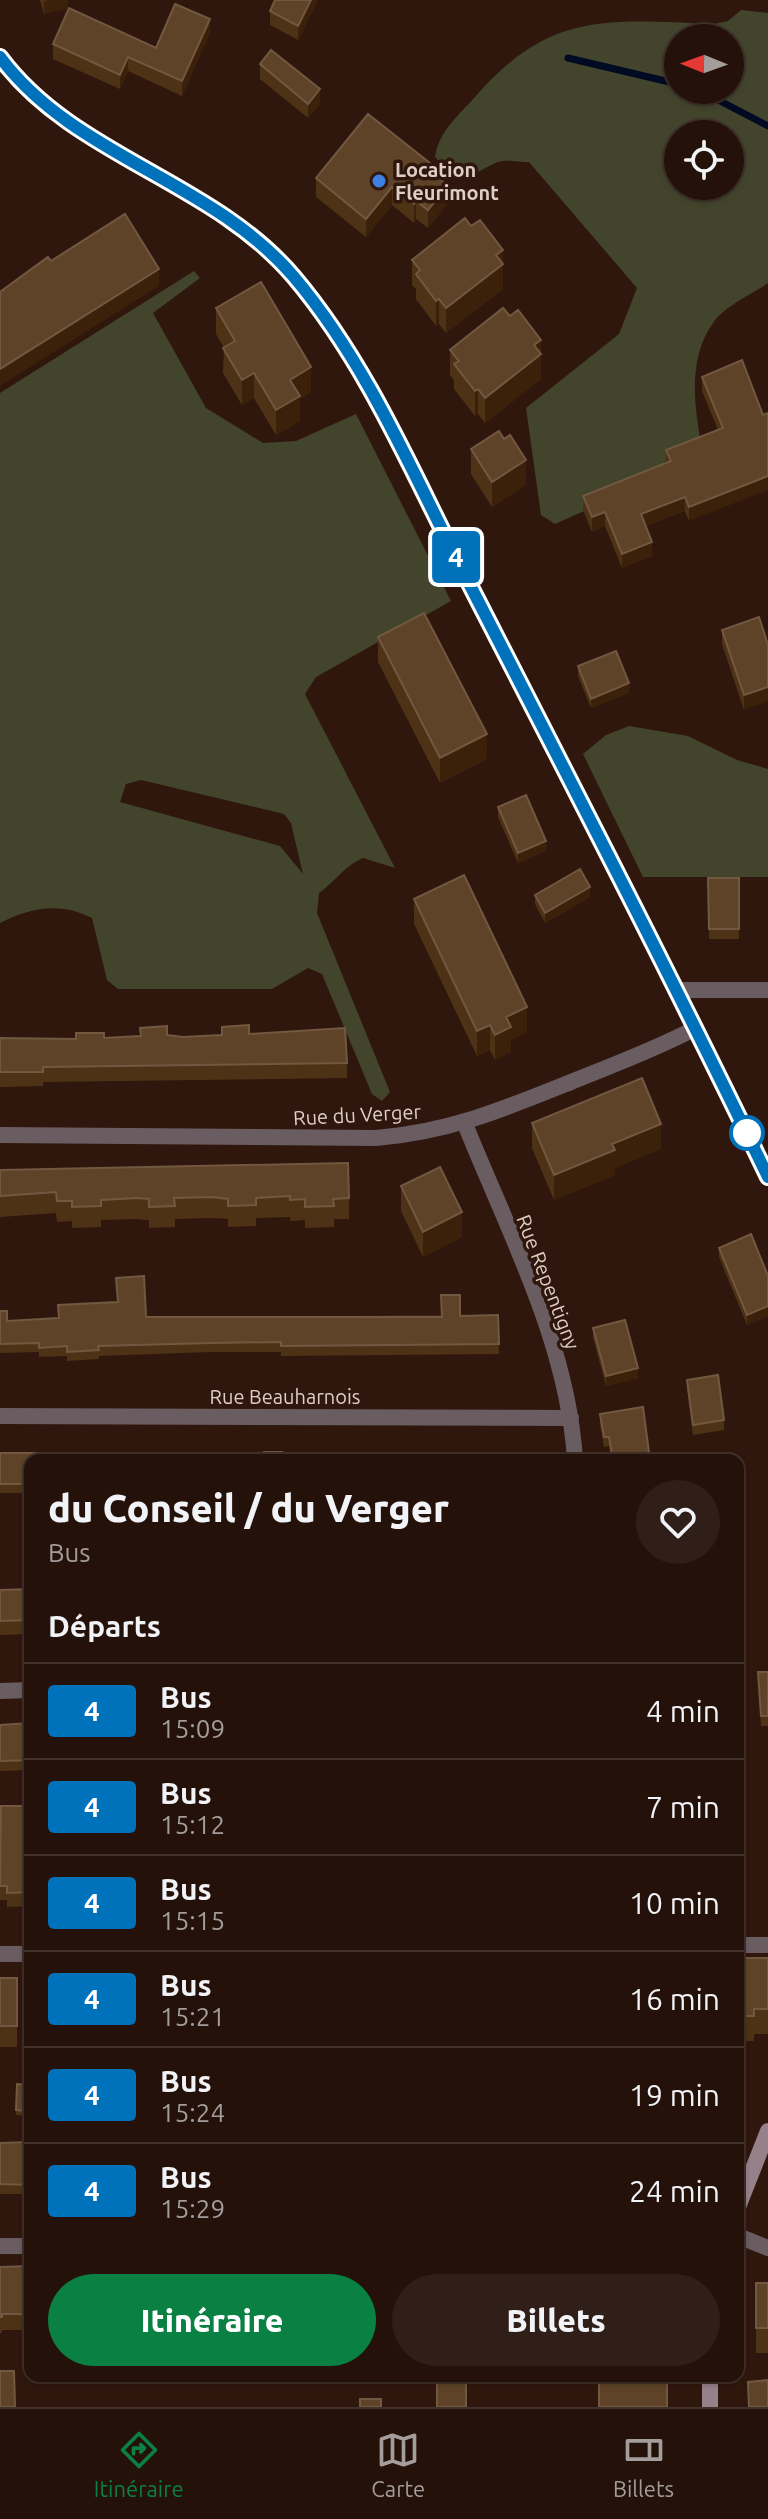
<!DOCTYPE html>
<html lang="fr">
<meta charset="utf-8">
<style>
:root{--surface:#24110a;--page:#301f18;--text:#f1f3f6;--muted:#a39d9c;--line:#41312b;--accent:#0b8043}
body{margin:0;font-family:Ubuntu,sans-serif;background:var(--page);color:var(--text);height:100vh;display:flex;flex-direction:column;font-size:30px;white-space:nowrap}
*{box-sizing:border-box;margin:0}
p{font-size:26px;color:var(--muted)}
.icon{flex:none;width:44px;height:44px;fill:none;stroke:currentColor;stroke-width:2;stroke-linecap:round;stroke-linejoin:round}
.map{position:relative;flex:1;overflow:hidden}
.details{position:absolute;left:24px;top:1454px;width:720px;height:928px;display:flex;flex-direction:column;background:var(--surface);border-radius:16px;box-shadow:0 2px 6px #0004,0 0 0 2px var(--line)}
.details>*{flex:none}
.badge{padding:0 16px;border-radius:6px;font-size:28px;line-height:52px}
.needle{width:52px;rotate:271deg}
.buttons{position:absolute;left:664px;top:24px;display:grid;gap:16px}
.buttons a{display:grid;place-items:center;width:80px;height:80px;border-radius:50%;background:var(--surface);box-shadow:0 2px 6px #0004,0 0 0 2px var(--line);font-size:40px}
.map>.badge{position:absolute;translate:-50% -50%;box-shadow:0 0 0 4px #fff}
h2{padding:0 24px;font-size:30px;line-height:72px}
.round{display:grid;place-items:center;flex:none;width:84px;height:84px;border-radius:42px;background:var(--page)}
.head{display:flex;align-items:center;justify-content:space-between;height:136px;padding:0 24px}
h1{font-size:38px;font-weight:800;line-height:60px}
.action{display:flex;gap:16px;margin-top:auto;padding:16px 24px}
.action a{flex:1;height:92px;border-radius:48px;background:var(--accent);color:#fff;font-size:32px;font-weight:800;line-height:92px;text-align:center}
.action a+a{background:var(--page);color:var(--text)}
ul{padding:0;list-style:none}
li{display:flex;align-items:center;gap:24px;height:96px;padding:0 24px;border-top:2px solid var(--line)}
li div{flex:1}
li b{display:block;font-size:30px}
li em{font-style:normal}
li .badge{min-width:88px;font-weight:700;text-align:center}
.dock{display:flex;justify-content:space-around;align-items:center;height:112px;border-top:2px solid var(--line);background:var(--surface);font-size:22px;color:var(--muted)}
.dock a{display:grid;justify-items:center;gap:4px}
.dock .active{color:var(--accent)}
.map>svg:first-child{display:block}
.green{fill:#42442c;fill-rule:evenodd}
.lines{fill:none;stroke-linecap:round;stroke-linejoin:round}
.stream{stroke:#000a22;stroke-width:7}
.street{stroke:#6a5d62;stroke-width:16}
.secondary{stroke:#968089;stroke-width:16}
.wall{fill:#4e3215}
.shaded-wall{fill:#3b200a}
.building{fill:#5e4328;stroke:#725841;stroke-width:2}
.line-casing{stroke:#fff;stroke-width:18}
.line{stroke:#0072bc;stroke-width:12}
.shop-dot{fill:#3f7fe0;stroke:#30170d;stroke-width:3}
.stop-dot{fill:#fff;stroke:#0072bc;stroke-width:4}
.labels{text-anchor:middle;stroke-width:7;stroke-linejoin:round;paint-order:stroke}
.poi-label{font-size:20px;font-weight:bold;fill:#dfcec6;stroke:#30170d;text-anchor:start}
.street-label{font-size:20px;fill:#dfcec6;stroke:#30170d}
</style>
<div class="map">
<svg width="768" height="2407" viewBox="0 0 768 2407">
<rect width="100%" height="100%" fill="#30170d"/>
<path class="green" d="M741,10L768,13V283C752,294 723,307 713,323C688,358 694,404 701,443L663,463L667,474L555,524L541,515L526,408L619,334L637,288L529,162C520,162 506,159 498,162C462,177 467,191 435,157C439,131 458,116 475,97C550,10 609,20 714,24L728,21ZM678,38H730V90H678ZM678,134H730V186H678Z
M194,271L200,278L153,313L206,408L263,443L296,441L356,414L451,601L316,677L305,694L395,868L363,858C344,866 336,881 319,893L317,913L390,1092L382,1101L372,1094L322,974L308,968L272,989H118L107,980L92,918C61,902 31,907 0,923V393ZM141,780L284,814L291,823L303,874L280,846L120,802L126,784Z
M629,726L688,736L737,760L768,769V877H643L583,754L606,735Z"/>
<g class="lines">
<path class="stream" d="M568,58L678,84
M699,90L768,126"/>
<path class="street" d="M678,990H768
M465,1124C508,1231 568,1343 575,1460
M0,1135L376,1138C449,1132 504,1109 571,1082C613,1065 656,1049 696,1028
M0,1416L571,1418
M0,1691L30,1690
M738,1945H768
M0,1954H30
M738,2236L768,2248
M0,2246H30"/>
<path class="secondary" d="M0,57C74,156 211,180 294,277C373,370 421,490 476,598C575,790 674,982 768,1177
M738,2207L768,2131
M710,2376V2407"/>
</g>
<path class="wall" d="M40,0H68V8L44,14Z
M275,0H318L298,40L270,25V11Z
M210,33L182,96L128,71L120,89L53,59V44L156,48Z
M260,64L320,104L308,118L260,79Z
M316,178H440L448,203L428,228L416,219L414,223L392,205L366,237L316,197Z
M471,226L503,250V289L446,333L439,324L436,326L416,299V289L412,285V260Z
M216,308L311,392L300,399V421L276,435L254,398L242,405L223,373L224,348L216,334Z
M510,316L541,340V379L485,423L478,414L475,416L454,389V380L450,375V350Z
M702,377L763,415L689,521L685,511L646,526L652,556L622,568L605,526L592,532L583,510V496L666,463V450L718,430L702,391Z
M471,449L526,485L492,507L471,474Z
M759,617L744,710L722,644V630Z
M378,637L487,759L440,783L378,662Z
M578,666L629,693L591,708L578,676Z
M498,807L546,851L518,863L498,817Z
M708,878H739V939H709Z
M535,895L590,897L545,923L535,904Z
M414,899L527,1032L511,1040V1052L495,1060L490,1050L477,1056L414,924Z
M249,1034L347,1063V1078L43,1082V1086L0,1087V1038L76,1039L167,1035L183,1037Z
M532,1123L661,1149L615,1168V1175L554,1200L532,1148Z
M0,1170L349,1198V1219H334V1227L305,1228V1220L290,1221V1217L256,1218V1226L228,1227V1219L212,1218L175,1219V1227L149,1228V1220L137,1219L101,1220V1227L72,1228V1221L57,1222L56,1213L0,1217Z
M401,1186L462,1237L423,1257L401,1211Z
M719,1248L768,1276V1316L747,1325L719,1257Z
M58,1305L146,1317L498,1315L499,1354L281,1356V1352H211L99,1356V1359L67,1361V1356L39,1357V1352L0,1353V1311L7,1321L58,1318Z
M593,1328L638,1378L606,1386L593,1338Z
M687,1380L724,1420V1430L693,1435L687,1389Z
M600,1414L650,1460H611L609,1446L604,1447L600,1424Z
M0,1453L69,1457L228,1459L282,1458L448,1460H30V1493H0Z
M30,1589V1634L0,1635V1590Z
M758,1672H768V1726H761Z
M30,1723V1770L0,1771V1725Z
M30,1806V1906L7,1907V1900H0V1845Z
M738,1958H768V2034H754V2041H738Z
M0,1978H17V2047H0Z
M17,2084L30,2085V2116L16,2115Z
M30,2142V2194H0V2143Z
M30,2266V2330H2V2333H0V2267Z
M756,2283H768V2353H756Z"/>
<path class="shaded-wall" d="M49,0H68V8L44,14V1Z
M311,0H318L298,40V26Z
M210,19V33L182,96V81Z
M128,57V71L120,89V75Z
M320,89V104L308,118V104Z
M448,185V203L428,228V210Z
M392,187V205L366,237V219Z
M416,201V219L414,223V204Z
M503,250V289L446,333V308L496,255Z
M159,269V286L0,386V369Z
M439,299V324L436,326V301Z
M541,340V379L485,423V398L534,345Z
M311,367V392L300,399V421L276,435V410L290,380Z
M254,373V398L242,405V380Z
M478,389V414L475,416V391Z
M526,460V485L492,507V482Z
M768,476V490L689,521V507Z
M685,497V511L641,528V514Z
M605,512V526L592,532V517Z
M652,542V556L622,568V554Z
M629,683V693L591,708V699Z
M768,687V701L744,710V695Z
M487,734V759L440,783V758Z
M546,841V851L518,863V853Z
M590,887V897L545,923V913Z
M527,1007V1032L511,1040V1052L495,1060V1035L506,1017Z
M490,1025V1050L477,1056V1031Z
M661,1124V1149L615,1168V1175L554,1200V1175L612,1144Z
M462,1212V1237L423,1257V1232Z
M768,1306V1316L747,1325V1315Z
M638,1368V1378L606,1386V1376Z"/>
<path class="building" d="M275,0H311L298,26L270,11Z
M175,4L210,19L182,81L128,57L120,75L53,44L69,8L156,48Z
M271,50L320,89L308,104L260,64Z
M368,114L440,171L436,176L448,185L428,210L416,201L414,204L392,187L366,219L316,178Z
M125,214L159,269L0,369V292L48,257L51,261Z
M465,218L471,226L480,220L503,250L496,255L503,264L446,308L439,299L436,301L416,274L420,270L412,260Z
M261,282L311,367L290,380L300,396L276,410L254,373L242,380L223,348L235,341L216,308Z
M503,308L510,316L518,310L541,340L534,345L541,354L485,398L478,389L475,391L454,364L459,361L450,350Z
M742,360L763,415L768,413V476L689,507L685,497L641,514L652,542L622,554L605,512L592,517L583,496L671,461L666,450L723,428L702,377Z
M499,431L504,439L510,435L526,460L492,482L471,449Z
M424,613L487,734L440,758L378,637Z
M759,617L768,645V687L744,695L722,630Z
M616,651L629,683L591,699L578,666Z
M526,795L546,841L518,853L498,807Z
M580,869L590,887L545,913L535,895Z
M464,875L527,1007L506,1017L511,1027L495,1035L490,1025L477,1031L414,899Z
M708,878H739V929H709Z
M249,1025V1034L345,1028L347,1063L43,1067V1072H0V1038L76,1039V1033H104V1038L141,1036L140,1028L167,1026V1035L183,1037L222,1035V1027Z
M642,1078L661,1124L612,1144L615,1150L554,1175L532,1123Z
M348,1163L349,1198L333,1199L334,1206L305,1207V1199L290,1200V1196L256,1198V1205L228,1206V1199L212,1197L174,1198L175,1206L149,1207V1199L137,1198L101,1200V1206L72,1207V1201H57L56,1192L0,1196V1170Z
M440,1167L462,1212L423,1232L401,1186Z
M751,1234L768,1276V1306L747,1315L719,1248Z
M144,1276L146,1317H442L441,1295H460V1316L498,1315L499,1344L281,1346V1342L211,1343L98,1346L99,1350L67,1352V1346L39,1348V1343L0,1344V1311H7V1321L59,1318L58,1305L118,1302L116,1278Z
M625,1320L638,1368L606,1376L593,1328Z
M718,1375L724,1420L693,1425L687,1380Z
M643,1407L650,1460H613L609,1437H604L600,1414Z
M264,1452H282V1458H304L448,1454V1460H30V1484H0V1453H69V1457L228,1454V1459L264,1458Z
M484,1453H521V1460H484Z
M30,1589V1620L0,1621V1590Z
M758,1672H768V1716H761Z
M30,1723V1760L0,1761V1725Z
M1,1806H30V1892L7,1893V1886H0Z
M738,1958H768V2009H754V2016H738Z
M0,1978H17V2026H0Z
M17,2084L30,2085V2111L16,2110Z
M30,2142V2185L0,2184V2143Z
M30,2266V2314H2V2317H0V2267Z
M756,2283H768V2328H756Z
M0,2371H14L15,2407H0Z
M437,2376H466V2407H437Z
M599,2376H667V2407H599Z
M768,2380V2407H749L748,2382Z
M360,2399H381V2407H360Z"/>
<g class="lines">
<defs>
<path id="line" d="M0,57C74,157 212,180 294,277C371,368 418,486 473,591C573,786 673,980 768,1177"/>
</defs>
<use href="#line" class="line-casing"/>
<use href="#line" class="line"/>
</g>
<circle class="shop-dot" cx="379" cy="181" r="8"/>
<circle class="stop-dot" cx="747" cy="1133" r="16"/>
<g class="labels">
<g class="poi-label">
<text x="395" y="177">Location<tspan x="395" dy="23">Fleurimont</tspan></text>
</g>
<g class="street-label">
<text transform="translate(357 1115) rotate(-3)" y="7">Rue du Verger</text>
<text transform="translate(548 1282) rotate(69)" y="7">Rue Repentigny</text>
<text x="285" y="1404">Rue Beauharnois</text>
</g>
</g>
</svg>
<div class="buttons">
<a><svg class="needle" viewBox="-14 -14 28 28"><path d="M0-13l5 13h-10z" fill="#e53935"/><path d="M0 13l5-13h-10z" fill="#a39d9c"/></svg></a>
<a><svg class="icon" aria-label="locate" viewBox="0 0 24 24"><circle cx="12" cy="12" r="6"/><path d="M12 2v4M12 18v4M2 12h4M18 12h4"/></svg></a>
</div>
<b class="badge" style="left:456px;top:557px;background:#0072bc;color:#fff">4</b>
<section class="details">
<div class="head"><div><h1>du Conseil / du Verger</h1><p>Bus</p></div><a class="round"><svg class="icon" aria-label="heart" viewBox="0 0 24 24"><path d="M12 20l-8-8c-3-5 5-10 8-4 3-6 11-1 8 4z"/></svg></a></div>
<h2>Départs</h2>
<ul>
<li><span class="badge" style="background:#0072bc;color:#fff">4</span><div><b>Bus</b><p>15:09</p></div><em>4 min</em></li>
<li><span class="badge" style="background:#0072bc;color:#fff">4</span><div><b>Bus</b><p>15:12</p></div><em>7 min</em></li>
<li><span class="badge" style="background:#0072bc;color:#fff">4</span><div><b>Bus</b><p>15:15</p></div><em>10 min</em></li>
<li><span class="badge" style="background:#0072bc;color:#fff">4</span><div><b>Bus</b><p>15:21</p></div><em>16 min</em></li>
<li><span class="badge" style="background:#0072bc;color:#fff">4</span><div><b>Bus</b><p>15:24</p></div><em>19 min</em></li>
<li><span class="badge" style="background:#0072bc;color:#fff">4</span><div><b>Bus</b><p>15:29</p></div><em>24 min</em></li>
</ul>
<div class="action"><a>Itinéraire</a><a>Billets</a></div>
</section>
</div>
<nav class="dock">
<a class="active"><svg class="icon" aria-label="directions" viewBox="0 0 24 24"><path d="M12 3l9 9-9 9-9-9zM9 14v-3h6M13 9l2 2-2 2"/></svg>Itinéraire</a>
<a><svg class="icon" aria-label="map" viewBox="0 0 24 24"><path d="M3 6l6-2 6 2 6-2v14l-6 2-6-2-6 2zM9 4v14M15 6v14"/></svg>Carte</a>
<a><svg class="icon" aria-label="tickets" viewBox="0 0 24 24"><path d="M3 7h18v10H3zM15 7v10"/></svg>Billets</a>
</nav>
